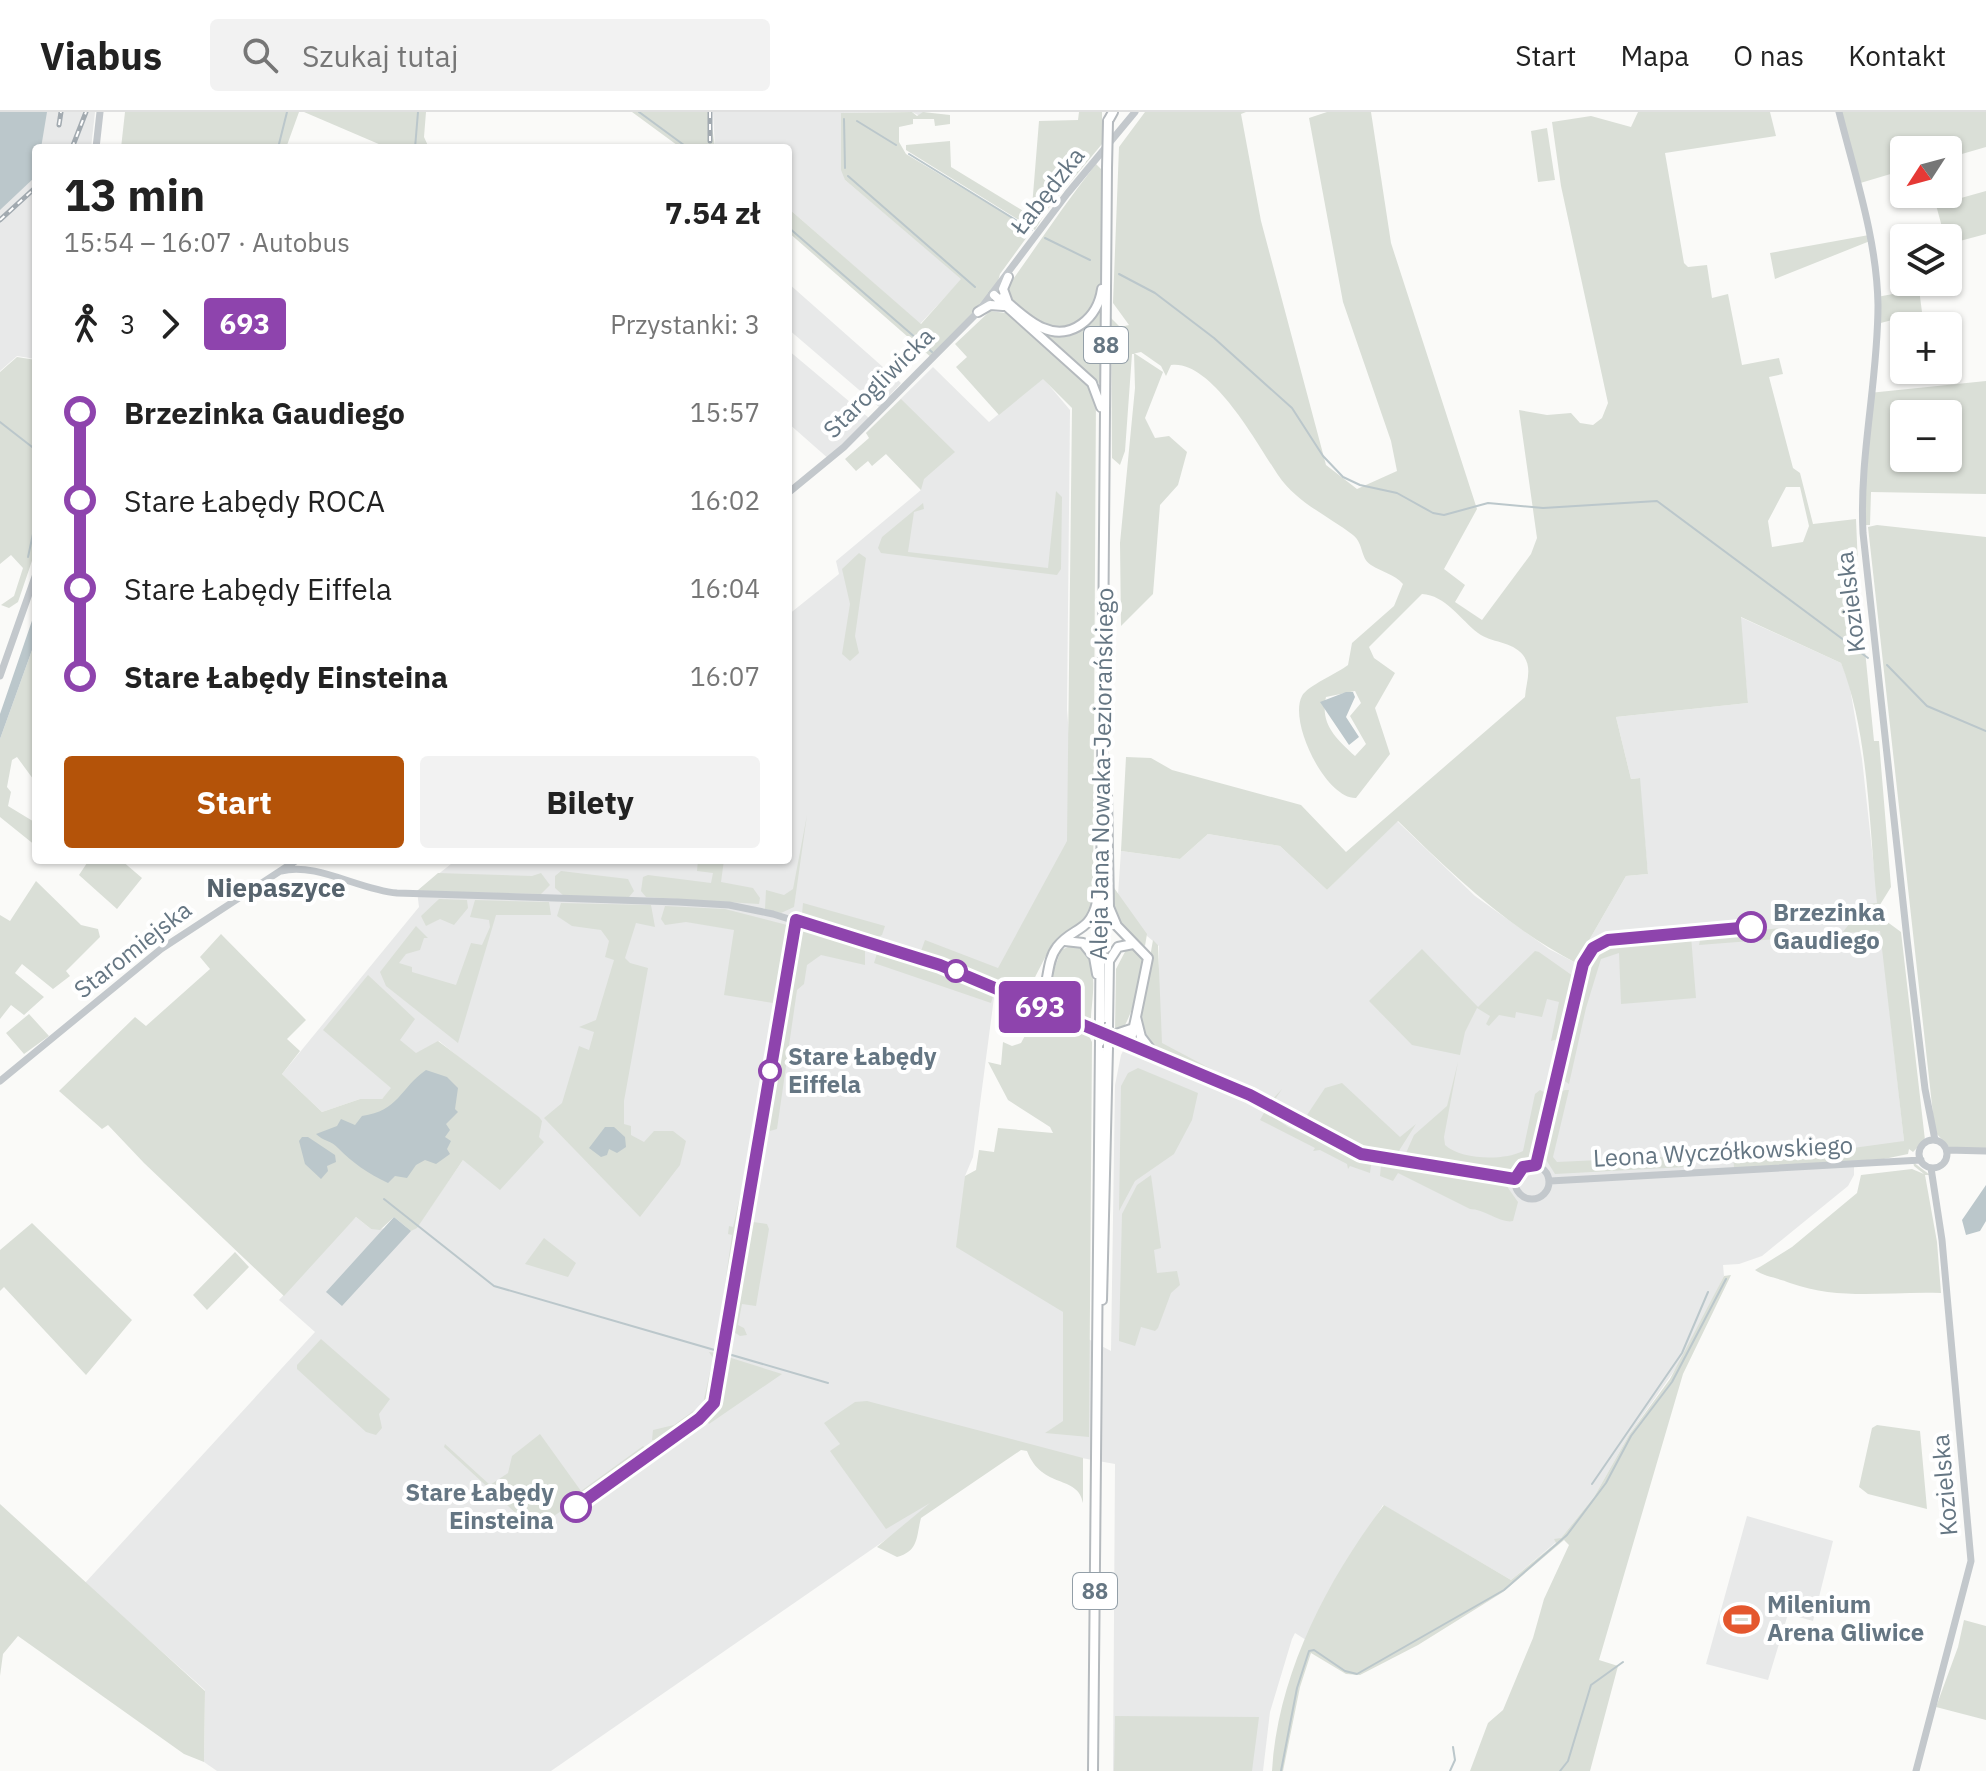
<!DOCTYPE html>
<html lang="pl">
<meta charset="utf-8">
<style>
:root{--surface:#fff;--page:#f2f2f2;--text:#222;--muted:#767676;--line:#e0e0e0;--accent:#b45309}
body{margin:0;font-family:"IBM Plex Sans",sans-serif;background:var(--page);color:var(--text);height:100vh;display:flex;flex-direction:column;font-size:30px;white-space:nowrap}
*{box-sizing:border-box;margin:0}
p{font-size:26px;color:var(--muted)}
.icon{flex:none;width:44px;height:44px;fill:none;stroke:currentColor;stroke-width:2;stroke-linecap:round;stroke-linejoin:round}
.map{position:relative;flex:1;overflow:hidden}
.side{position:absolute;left:32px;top:32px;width:760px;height:720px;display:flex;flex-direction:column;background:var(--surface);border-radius:8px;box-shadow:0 2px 6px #0004}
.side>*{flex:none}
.badge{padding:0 16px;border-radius:6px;font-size:28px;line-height:52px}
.needle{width:52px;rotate:234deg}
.controls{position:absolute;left:1890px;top:24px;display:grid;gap:16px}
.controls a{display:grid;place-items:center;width:72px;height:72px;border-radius:8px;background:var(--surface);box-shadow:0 2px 6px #0004;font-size:40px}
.map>.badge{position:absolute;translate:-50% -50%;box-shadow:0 0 0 4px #fff}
.legs{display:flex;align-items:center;gap:12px;height:88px;padding:0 32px;font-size:26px}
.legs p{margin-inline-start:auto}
.overview{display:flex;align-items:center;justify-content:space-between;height:136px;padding:0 32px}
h1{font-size:44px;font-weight:800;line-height:60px}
.button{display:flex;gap:16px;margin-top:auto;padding:16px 32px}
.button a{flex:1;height:92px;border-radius:8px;background:var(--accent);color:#fff;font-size:32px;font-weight:800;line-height:92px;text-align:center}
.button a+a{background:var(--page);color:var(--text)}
ul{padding:0 32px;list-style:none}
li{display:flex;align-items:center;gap:28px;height:88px;font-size:30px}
li i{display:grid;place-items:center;width:12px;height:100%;margin:0 10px;background:currentColor}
li i::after{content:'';width:20px;height:20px;margin:-10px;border:6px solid;border-radius:50%;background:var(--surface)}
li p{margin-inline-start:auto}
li:first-child i{background:linear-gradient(#0000 50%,currentColor 0)}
li:last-child i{background:linear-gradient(currentColor 50%,#0000 0)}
header{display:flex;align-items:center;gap:48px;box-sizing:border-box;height:112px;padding:0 40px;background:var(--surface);border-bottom:2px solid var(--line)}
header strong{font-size:38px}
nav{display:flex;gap:44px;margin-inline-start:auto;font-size:28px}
.search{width:560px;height:72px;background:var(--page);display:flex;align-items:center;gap:20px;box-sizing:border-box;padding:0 28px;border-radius:8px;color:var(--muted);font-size:30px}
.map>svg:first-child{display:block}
.built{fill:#e8e9e9}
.green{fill:#dadfd7;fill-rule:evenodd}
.water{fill:#bbc7cb}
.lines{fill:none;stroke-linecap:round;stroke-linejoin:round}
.stream{stroke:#bbc7cb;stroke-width:2}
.primary-casing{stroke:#b5babe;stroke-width:12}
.tertiary{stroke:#c3c8cc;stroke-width:7}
.primary{stroke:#fff;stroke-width:8}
.rail-casing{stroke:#a2aab0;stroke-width:5}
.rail{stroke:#fff;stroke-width:2;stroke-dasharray:6;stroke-linecap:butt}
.primary-bridge-casing{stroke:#b5babe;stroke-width:12;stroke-linecap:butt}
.primary-bridge{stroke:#fff;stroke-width:8}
.line-1-casing{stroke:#fff;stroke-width:18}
.line-1{stroke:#8e44ad;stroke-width:12}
.stop-1-dot{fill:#fff;stroke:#8e44ad;stroke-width:4}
.labels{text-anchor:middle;stroke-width:8;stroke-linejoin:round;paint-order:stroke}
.shield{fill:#fff;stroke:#939fa8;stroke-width:2}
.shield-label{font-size:22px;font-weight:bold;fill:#657683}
.street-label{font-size:24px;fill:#657683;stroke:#fff}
.stop-label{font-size:24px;font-weight:bold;fill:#657683;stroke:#fff;text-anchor:start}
.poi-label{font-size:24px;font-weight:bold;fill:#657683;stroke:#fff;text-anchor:start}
.neighbourhood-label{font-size:26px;font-weight:bold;fill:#57646e;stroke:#fff}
</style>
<header>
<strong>Viabus</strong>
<div class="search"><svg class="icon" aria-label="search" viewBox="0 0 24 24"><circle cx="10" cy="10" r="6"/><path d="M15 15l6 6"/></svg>Szukaj tutaj</div>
<nav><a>Start</a><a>Mapa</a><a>O nas</a><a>Kontakt</a></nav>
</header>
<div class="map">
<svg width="1986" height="1659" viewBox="0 0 1986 1659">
<rect width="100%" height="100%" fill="#fafaf8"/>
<path class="built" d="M0,0H95L91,36H36V247L17,244L0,259Z
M713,0H1074H926L920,4L912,0L841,1L845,68L962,167L920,212L788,96V36H715Z
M788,171L901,271L879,295L788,217Z
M788,238L869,306L830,348L788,311Z
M933,255L989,310L1043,266L1070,298L1067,598L1077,719L997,863L973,1045L965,1064L1063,1200L1090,1228L1111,1239L1115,973L1121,943L1124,937L1151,948L1159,922V834L1147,824L1118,783L1121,739L1180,747L1208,722L1280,734L1327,778L1397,709L1475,784L1549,837L1576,851L1626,764L1648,762L1639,666L1631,667L1616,605L1748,591L1740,505L1841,551L1849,570L1862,647L1904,1029L1854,1053V1063L1848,1074L1762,1144L1739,1152L1723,1153L1724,1164L1684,1245L1629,1323L1594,1385L1561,1426L1511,1468L1383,1393L1320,1497L1306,1528L1295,1521L1292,1527L1270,1600L1263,1659H1113L1115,1352L1020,1335L551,1659H217L204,1650L205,1578L85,1471L315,1220L279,1188L338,1123L356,1105L371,1117L417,1115L463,1048L524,998L439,929L399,951L384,969L392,976L382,987H360L322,1000L282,962L419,795L417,779L456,748H788V503L839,462L836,449L921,378L866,321Z
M1747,1404L1833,1429L1813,1509L1788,1502L1768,1568L1706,1552Z"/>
<path class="green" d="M125,0H299L286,36H121Z
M304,0H426L424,25L429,36H388Z
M632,0H710L715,36H681Z
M912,0L917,4L923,0L950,3V12L935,14L934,7H913V12L899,15V30L906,42L1032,118L1000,162L994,183L932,246L788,120V96L921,212L961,167L845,68L841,58V1Z
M1079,0H1102V32L1047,98L1035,118L906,38V33L950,29L951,55L1025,100L1032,95L1039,9L1078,8Z
M1145,0H1246L1241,2L1261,109L1326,353L1357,377L1397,359L1391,329L1343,190L1309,6L1327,0H1371L1391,131L1477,397L1444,457L1465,473L1455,490L1482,508L1531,442L1537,426L1519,298L1547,303L1571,301L1580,311L1593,313L1602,306L1608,291L1561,74L1552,10L1591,4L1631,15L1638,0H1770L1776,24L1665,41L1684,151L1688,155L1707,153L1712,186L1728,182L1742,253L1779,246L1783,262L1769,265L1793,356L1800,361L1813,412L1856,407L1859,478L1874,629H1879L1891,775L1878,796L1817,803L1816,797L1877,791C1869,716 1869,621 1841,551L1741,505L1748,591L1616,605L1631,667L1640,666L1648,762L1626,764L1576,851C1507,815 1453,763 1398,709L1327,778L1280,734L1208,722L1180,747L1121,739L1126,645L1151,646L1172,658L1301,693L1346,740L1525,585C1526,570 1533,556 1523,543C1512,529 1491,531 1478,521C1461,508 1445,483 1422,482L1369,535L1374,546L1395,561L1375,596L1390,642L1356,686C1326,687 1288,610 1302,584C1307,574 1338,561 1348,553L1352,531L1394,494L1403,472C1394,462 1382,460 1371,453C1360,446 1364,432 1353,423C1327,403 1297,391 1278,363C1259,335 1212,247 1171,253L1166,264L1161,254L1141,240L1132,242L1125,339L1120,353L1112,346L1111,206L1120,215L1129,213L1113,191L1119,35ZM1786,375H1800L1809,414L1803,430L1772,435L1768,409ZM1355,579L1361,591L1350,604L1366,632L1355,644C1335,625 1320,612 1326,585Z
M1839,0H1986V35L1948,46V38H1904V58L1857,72Z
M1547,16L1555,68L1538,70L1531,19Z
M1096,52L1101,57C1101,88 1107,154 1098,180C1079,238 1011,215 1008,174C1038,133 1065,91 1096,52Z
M1986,79V122L1956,130L1951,114L1942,115L1936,93Z
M1869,123L1870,129L1775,167L1770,141Z
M1919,177L1922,200L1877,212V185Z
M1002,190L1029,210L1063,221L1102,195L1100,272Z
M990,199L1006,201L1088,272L1096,284L1093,793L1082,811L1052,832L1032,871L1026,875L1009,877L921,839L925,828L998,856L1067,729L1072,296L1043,267L999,303L956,255L967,245L955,232Z
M1134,241L1163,260L1145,306L1155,326L1169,324L1187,340L1178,373L1160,393L1153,482L1121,514L1120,431L1135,276Z
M17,245L36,248V437L18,490L9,496L1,493L14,484L23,456L11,443L0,452V260Z
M1986,269V382L1871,380L1870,413H1866L1862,355L1869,281ZM1904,302H1948V346H1904Z
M901,287L955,340L924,367L921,378L886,342L872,354L868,349L856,359L845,347L869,326L866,321Z
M1056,379L1062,385L1061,457L1057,463L881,441L878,436L882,425L923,391L924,397L914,400L908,440L1048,456Z
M1877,413L1986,425V1037L1949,1035L1935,1020L1868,415Z
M859,441L866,446L855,524L859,541L850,549L842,542L850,492L842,457Z
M36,527V671L17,645L12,648L7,675L11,680L8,694L36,711V734L0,705V627Z
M807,703L794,795L781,801L765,797L766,778L784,783L793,777Z
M89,748H121L142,766L117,797L79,763Z
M698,748H724L721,770L753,776L760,786L759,792L646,785L641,779L643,765L648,763L711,771L713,761L697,759Z
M561,759L628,767L634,779L629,785L564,784L555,776V764Z
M438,761L532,764L541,761L550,773L541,782L417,779Z
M36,769L81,813L98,817L100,825L66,859L70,864L53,877L22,852L15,861L44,885L24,903L11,893L0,907V803L10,809Z
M1112,773L1147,822L1145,834C1120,818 1111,803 1112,773Z
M439,787L467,788L468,796L454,813L440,807L426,814L421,804Z
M475,788L549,790L551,803H496L458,931L386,874L380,860L416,814L428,826H424L420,838L406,842L399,851L412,855V860L456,873L471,831L482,833L490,815L489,808L470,805Z
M561,791L651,793L655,815L636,811L625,846L630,851L648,856L624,989V1012L631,1014V1023L644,1030L654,1019H673L686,1029L680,1053L640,1105L544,1006L562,991L579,934L589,938L594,920L579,915L596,908L614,848L605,845L609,829L601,818L572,814L557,804Z
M803,791L885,814L882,823C869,832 812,813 802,802Z
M665,794L725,797L787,813L774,912H770L773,891L724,883L734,818L686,810L665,813L661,807Z
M1886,809L1901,820L1925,1028L1913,1040L1909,1037L1908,1042L1884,1047L1734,1056L1733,1041L1853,1036L1904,1029L1880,819L1842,821L1850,811Z
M803,815L865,834V853L821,843L807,853L804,872L797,878L777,1017L770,1019L766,1012L797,820Z
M1783,816L1790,826L1699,833L1701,823Z
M221,822L306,908L287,927L300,939L282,962L322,1000L360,987H382L391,976L323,918L368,863L415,907L400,928L416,941L438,929L539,1005L542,1009L539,1025L544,1030L500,1078L463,1048L417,1116L411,1119L394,1105L380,1118L371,1117L356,1105L284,1184L144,1051L108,1013L102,1017L59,979L135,905L146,914L210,857L200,845Z
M1691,824L1696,886L1621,892L1619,841L1601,847L1586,896L1569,972L1560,966L1586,857C1599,820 1658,827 1691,824Z
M1153,828L1158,833L1162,931L1264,985L1152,936L1140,917V902Z
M1075,832C1101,843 1092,884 1091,906L1085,908L1054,892L1047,878L1061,838Z
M1128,834L1144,846C1142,866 1134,897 1124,915L1115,918L1116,857Z
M1422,837L1478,895L1535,839L1539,840L1573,864L1558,927L1551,929L1559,890L1547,887L1542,905L1516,900L1515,906L1499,903L1489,914L1486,912L1490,904L1477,896L1465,920L1460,943L1412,933L1369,889Z
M878,838L990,879L994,881L991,891L874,851Z
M1008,889L1089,924L1092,930L1089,1325L1045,1321L1063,1309V1200L956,1135L965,1064L976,1058L979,1038L994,1040L998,1016L1053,1021L1050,1015L1008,988L988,950L1001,953L1003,930L1012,934L1021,931L1033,909L1010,898Z
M29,902L49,924L24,942L6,921Z
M1458,950L1444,1025L1445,1033C1461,1048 1504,1049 1523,1039L1535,982L1540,978L1546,981L1532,1043L1509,1060L1410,1045L1406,1041L1414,1023L1447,994Z
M1138,956L1198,981L1192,1008L1174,1042L1135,1069L1119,1099L1121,974L1128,961Z
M1342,971L1400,1025L1416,1012L1395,1045L1350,1034L1271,989L1282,977L1274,989L1305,1006L1325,976Z
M1565,978H1569L1553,1045L1557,1050L1686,1044L1685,1055L1555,1062L1545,1046L1557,981Z
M1265,999L1288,1015L1315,1027L1299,1016L1369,1048L1337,1038L1371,1053L1370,1061L1350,1054L1348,1057L1347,1052L1320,1038L1313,1039L1315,1036L1260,1008Z
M1913,1050L1930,1063H1925L1937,1130L1941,1181C1888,1179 1841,1189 1790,1171C1779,1166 1765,1165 1755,1158L1792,1135L1857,1081L1861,1063L1912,1057L1924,1062L1914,1054Z
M1381,1053L1506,1073L1518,1090L1513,1109C1501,1112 1485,1097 1470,1097L1398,1061L1393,1069L1380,1064Z
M1151,1063L1161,1136L1154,1138L1157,1161L1177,1159L1180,1173L1171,1181L1158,1216L1155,1219L1141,1215L1135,1234L1119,1229L1122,1102L1137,1073Z
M744,1067L747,1071L723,1216L718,1221L732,1123L728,1122L729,1114L733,1115Z
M753,1110L767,1112L769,1117L756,1194L742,1192L738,1213L744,1216L747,1223L740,1224L731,1218L748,1112Z
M32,1111L132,1208L86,1263L4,1175L0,1179V1138Z
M544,1126L576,1151L568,1165L525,1152Z
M235,1140L249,1155L207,1198L193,1183Z
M1731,1163L1683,1262L1599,1548L1618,1554L1590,1659H1470L1488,1611L1503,1598L1533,1526L1544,1487L1569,1433L1564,1428L1503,1480L1418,1533L1360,1563L1346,1562L1311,1541L1300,1575L1283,1659H1272C1278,1562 1326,1470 1384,1393L1511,1468L1556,1431L1554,1427L1561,1426L1594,1385L1629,1323L1670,1267L1724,1164Z
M321,1227L390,1287L379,1302L382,1316L376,1323L366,1320L297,1257V1253Z
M716,1229L720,1235L707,1294L661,1329L652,1328L653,1318L674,1313L703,1292L713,1246L709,1240L718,1241Z
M728,1245L782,1262L709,1312L706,1308L719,1292Z
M867,1289L1083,1346V1391C1078,1362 1042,1378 1027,1339L1021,1338L921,1406C916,1425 919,1439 897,1445L877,1435L930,1391L886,1417L830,1339L840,1332L824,1311L855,1290Z
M1877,1313L1920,1319L1927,1397L1868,1382L1859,1375L1872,1316Z
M540,1322L581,1379L643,1334L645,1336L641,1343L534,1418L444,1335L445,1332L490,1373L508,1361L512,1344Z
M0,1392L205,1579L204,1650L184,1642L18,1524L3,1542L0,1564Z
M1730,1492L1758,1500L1752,1522L1724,1515Z
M1964,1508L1986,1514V1608L1936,1595L1958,1535Z
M1115,1604L1259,1605L1252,1659H1114Z"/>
<path class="water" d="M0,0H47L41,36H36L35,65L0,98Z
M36,497V527L0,627V602Z
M1346,580H1353L1355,585L1346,605L1359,625L1349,633L1320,590Z
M426,958L447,965L458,976L455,997L458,1000L446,1012L450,1018L445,1025L451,1029L447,1037L450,1042L436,1052L425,1048L416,1053L407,1066L395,1064L388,1071C367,1061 353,1051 338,1036C332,1029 323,1029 316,1022L337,1014L341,1007L355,1013L362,1004C399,999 400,976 426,958Z
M605,1015H614L625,1025L626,1035L617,1041L609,1037L607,1043L601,1045L589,1036Z
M302,1025H308L335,1043L336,1050L327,1054L328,1059L321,1067L305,1052L299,1029Z
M1986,1073V1109L1980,1119L1966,1123L1962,1108Z
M394,1105L411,1119L342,1194L326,1180Z"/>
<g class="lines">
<path class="stream" d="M639,0L688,36
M844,7L845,56
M857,9L896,33
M278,36L287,0
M415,36L418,0
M909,42L1032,118
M848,64L975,175
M788,115L932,240
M1045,126L1090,148
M1119,162L1155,181L1214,226L1292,296L1323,344L1343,365L1360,373L1397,381L1433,401L1444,403L1488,391L1543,396L1657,389L1868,546
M0,310L36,338
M28,445L36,408
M1887,553L1927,594L1986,619
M384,1087L494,1174L828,1271
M1592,1372L1682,1241L1708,1180
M1281,1659L1297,1576L1309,1539L1314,1538L1345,1559L1357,1562L1504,1478L1567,1423L1606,1371L1631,1324L1672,1270L1726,1167
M1450,1659L1455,1648L1453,1635
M1560,1659L1568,1649L1591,1573L1623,1550"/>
<defs>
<path id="primary" d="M1108,9L1113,0
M994,183L1092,271L1101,295
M1002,186C1015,196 1028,210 1043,216C1072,229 1098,205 1102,177
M1007,188L1003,177L1008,165
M978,200L990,193L1003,194
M1107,682L1109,795L1117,814L1148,846L1136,905L1141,925L1154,942
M1065,829L1083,831L1094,845L1097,862
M1044,878L1050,894L1064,905
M1006,881L1023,882L1038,874
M1035,893C1051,879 1044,852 1057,835C1072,815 1090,821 1097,790
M1100,910L1107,56
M1108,915L1109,849L1118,835L1133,832
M1110,924L1131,917
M1130,932L1136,905
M1102,1188L1108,936
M1093,1659L1100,930"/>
</defs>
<use href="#primary" class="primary-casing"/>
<path class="tertiary" d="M1839,0C1855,63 1877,128 1878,193C1878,270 1859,344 1863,421L1907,827L1925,977L1935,1028
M96,36L100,0
M788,381L844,335L978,200L1067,82L1135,0
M0,564L36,462
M281,759C317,750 359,778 397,781L678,790L729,793L773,802L952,858L1241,979L1361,1042L1515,1067
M0,969L161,837L297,748
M1919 1042a14 14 0 1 1 28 0a14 14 0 1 1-28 0Z
M1947,1038L1986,1039
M1515 1070a17 17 0 1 1 34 0a17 17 0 1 1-34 0Z
M1550,1069L1921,1048
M1916,1659L1971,1449L1942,1128L1931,1056"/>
<use href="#primary" class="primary"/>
<defs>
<path id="rail" d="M710,0V29
M59,13L61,0
M72,36L86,0
M0,108L36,75"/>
</defs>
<use href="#rail" class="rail-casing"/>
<use href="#rail" class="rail"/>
<defs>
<path id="primary-bridge" d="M1107,56L1108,9
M1108,915V936
M1100,930V910"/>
</defs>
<use href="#primary-bridge" class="primary-bridge-casing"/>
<use href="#primary-bridge" class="primary-bridge"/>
</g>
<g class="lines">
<defs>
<path id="line-1" d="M576,1395L699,1307L714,1291L796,808L940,853L1250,983L1361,1042L1515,1067L1523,1055L1536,1053L1583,852L1593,836L1608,828L1751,815"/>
</defs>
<use href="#line-1" class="line-1-casing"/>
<use href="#line-1" class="line-1"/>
</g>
<defs>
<symbol id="stadium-bare" viewBox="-9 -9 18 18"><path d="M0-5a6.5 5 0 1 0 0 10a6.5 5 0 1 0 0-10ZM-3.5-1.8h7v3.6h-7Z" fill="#e4572e" stroke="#fff" stroke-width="2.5" paint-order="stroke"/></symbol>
</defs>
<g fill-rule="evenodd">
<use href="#stadium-bare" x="1716" y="1482" width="51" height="51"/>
</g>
<g class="stop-1-dot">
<circle cx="1751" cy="815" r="14"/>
<circle cx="956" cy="859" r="10"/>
<circle cx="770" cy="959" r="10"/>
<circle cx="576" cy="1395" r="14"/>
</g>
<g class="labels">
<g class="shield">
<rect x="1084" y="215" width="44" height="36" rx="6"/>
<rect x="1073" y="1461" width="44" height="36" rx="6"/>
</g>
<g class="shield-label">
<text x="1106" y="241">88</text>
<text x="1095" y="1487">88</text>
</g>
<g class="street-label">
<text transform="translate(1048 79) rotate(-52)" y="8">Łabędzka</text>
<text transform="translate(879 271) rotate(-45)" y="8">Starogliwicka</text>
<text transform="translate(1851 490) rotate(-97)" y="8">Kozielska</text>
<text transform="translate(1102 662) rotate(-89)" y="8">Aleja Jana Nowaka-Jeziorańskiego</text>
<text transform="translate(133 838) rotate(-38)" y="8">Staromiejska</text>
<text transform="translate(1723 1040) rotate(-3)" y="8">Leona Wyczółkowskiego</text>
<text transform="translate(1945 1373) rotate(-95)" y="8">Kozielska</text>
</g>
<g class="stop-label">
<text x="1773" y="809">Brzezinka<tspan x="1773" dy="28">Gaudiego</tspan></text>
<text x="788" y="953">Stare Łabędy<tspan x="788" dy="28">Eiffela</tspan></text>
<text x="554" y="1389" text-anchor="end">Stare Łabędy<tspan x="554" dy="28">Einsteina</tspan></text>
</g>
<g class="poi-label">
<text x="1767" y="1501">Milenium<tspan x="1767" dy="28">Arena Gliwice</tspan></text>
</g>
<g class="neighbourhood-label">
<text x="276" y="785">Niepaszyce</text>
</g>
</g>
</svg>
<div class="controls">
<a><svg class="needle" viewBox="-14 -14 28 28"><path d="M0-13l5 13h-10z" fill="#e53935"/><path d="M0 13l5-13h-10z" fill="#767676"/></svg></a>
<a><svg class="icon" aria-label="layers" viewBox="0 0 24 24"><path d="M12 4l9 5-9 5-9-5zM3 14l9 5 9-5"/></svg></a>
<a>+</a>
<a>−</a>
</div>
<b class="badge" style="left:1040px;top:895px;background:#8e44ad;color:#fff">693</b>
<section class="side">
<div class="overview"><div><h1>13 min</h1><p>15:54 – 16:07 · Autobus</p></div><b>7.54 zł</b></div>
<div class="legs"><svg class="icon" aria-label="walk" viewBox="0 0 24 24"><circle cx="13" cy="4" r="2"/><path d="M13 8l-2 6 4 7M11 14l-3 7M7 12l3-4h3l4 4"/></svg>3<svg class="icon" aria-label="forward" viewBox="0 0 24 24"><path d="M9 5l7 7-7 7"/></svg><b class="badge" style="background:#8e44ad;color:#fff">693</b><p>Przystanki: 3</p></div>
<ul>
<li><i style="color:#8e44ad"></i><b>Brzezinka Gaudiego</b><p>15:57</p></li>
<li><i style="color:#8e44ad"></i><span>Stare Łabędy ROCA</span><p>16:02</p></li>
<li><i style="color:#8e44ad"></i><span>Stare Łabędy Eiffela</span><p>16:04</p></li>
<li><i style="color:#8e44ad"></i><b>Stare Łabędy Einsteina</b><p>16:07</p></li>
</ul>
<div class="button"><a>Start</a><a>Bilety</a></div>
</section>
</div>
